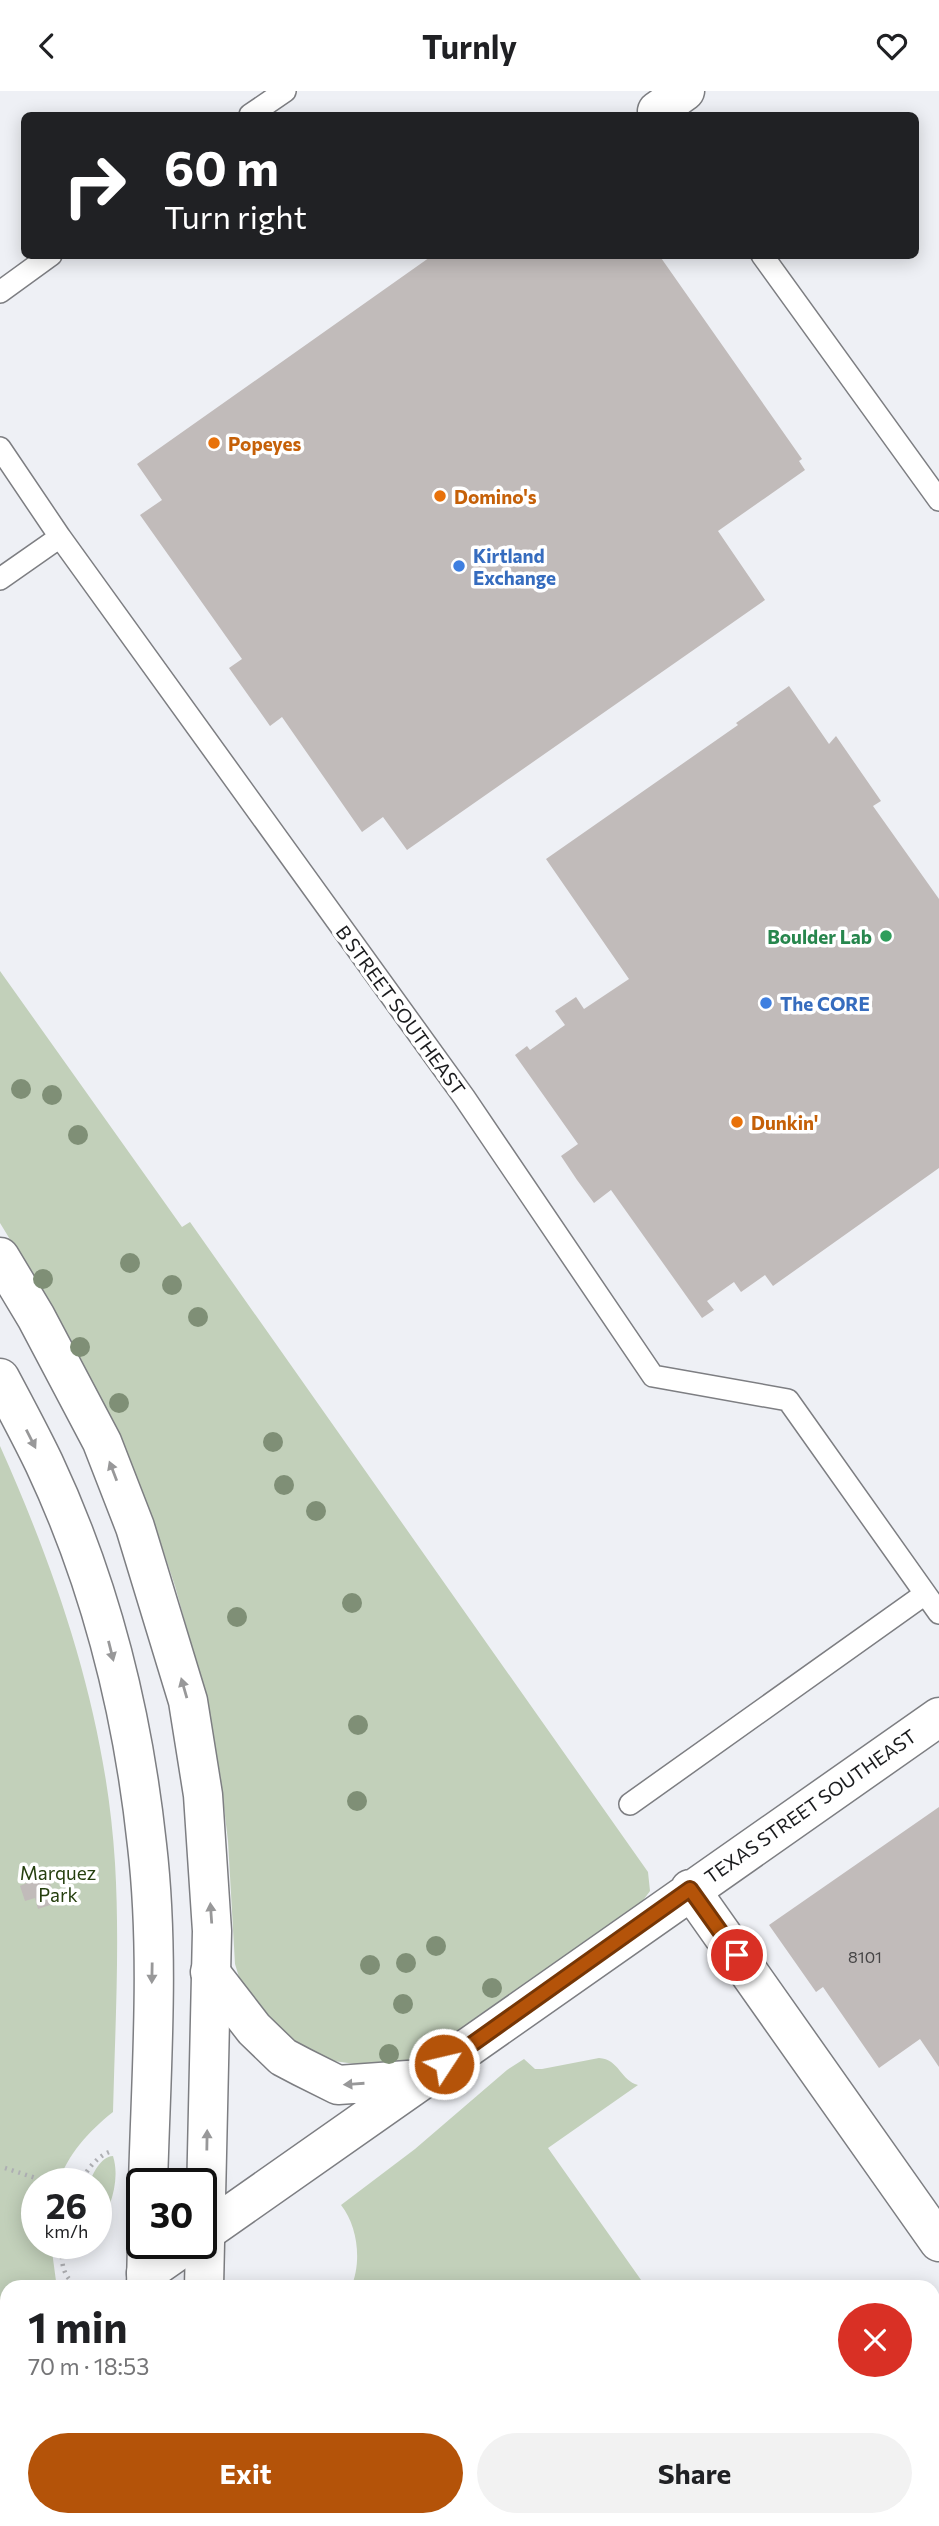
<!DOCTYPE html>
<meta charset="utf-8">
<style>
:root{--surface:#fff;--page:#f2f2f2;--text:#202124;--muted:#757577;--accent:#b45309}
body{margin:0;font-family:Commissioner,sans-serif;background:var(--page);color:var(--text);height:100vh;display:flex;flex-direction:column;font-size:26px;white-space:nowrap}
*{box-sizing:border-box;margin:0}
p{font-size:23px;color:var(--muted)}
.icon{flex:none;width:38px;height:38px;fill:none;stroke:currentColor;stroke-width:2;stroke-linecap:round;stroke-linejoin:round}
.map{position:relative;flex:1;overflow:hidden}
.details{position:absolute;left:0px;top:2189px;width:940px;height:247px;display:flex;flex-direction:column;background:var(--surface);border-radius:21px 21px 0 0;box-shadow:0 4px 18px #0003}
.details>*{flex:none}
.banner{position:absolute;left:21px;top:21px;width:898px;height:147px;border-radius:10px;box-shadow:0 4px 18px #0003;background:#202124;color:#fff;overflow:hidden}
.speed{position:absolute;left:21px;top:2077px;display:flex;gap:14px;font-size:35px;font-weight:700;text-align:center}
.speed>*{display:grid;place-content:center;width:91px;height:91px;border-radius:50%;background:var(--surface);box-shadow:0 4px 18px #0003;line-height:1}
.speed small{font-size:18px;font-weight:400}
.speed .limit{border:4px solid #111;border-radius:10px;background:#fff;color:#111}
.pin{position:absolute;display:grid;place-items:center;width:60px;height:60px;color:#fff;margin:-30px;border:4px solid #fff;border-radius:50%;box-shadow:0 2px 7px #0007}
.me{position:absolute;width:77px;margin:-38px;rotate:55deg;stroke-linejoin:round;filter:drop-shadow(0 0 5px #0008)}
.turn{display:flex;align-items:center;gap:24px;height:147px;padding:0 28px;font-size:32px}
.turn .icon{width:91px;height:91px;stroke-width:2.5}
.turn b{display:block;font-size:49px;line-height:60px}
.round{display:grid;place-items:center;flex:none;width:74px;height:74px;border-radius:37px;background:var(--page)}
.summary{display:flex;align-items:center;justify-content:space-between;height:119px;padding:0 28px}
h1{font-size:42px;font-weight:700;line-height:52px}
.button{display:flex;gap:14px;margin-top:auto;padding:14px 28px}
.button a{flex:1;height:80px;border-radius:42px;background:var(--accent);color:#fff;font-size:28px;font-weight:700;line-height:80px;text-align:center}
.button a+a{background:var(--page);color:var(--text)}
header{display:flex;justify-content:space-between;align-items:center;height:91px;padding:0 28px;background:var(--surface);font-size:32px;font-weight:700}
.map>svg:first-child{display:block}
.green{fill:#c2d0ba}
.building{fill:#c1bbba}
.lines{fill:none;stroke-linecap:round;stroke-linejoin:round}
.service-casing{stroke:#7d7e82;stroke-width:24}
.minor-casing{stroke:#7d7e82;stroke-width:41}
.tertiary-casing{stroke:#7d7e82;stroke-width:41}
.secondary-casing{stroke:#7d7e82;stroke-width:41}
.path{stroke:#aeafb3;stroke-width:4.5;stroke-dasharray:2 5;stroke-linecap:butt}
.service{stroke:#fff;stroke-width:21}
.minor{stroke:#fff;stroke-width:38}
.tertiary{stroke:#fff;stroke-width:38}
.secondary{stroke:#fff;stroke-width:38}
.tree{fill:#7f8f76}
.oneway{fill:#989899}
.route-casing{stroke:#753606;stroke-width:18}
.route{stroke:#b45309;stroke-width:12}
.food-dot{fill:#e8710a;stroke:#fff;stroke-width:2.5}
.shop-dot{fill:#3f7fe0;stroke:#fff;stroke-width:2.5}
.leisure-dot{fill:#2e9e5b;stroke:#fff;stroke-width:2.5}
.labels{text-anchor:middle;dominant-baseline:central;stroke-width:7;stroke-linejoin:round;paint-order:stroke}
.number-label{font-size:16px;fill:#444344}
.food-label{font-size:19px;font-weight:bold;fill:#c56008;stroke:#fff;text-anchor:start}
.shop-label{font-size:19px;font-weight:bold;fill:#366cbe;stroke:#fff;text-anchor:start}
.leisure-label{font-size:19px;font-weight:bold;fill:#27864d;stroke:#fff;text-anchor:end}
.street-label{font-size:19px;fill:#1a1b1d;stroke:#fff}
.park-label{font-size:19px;fill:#253f0e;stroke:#fff}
</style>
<header><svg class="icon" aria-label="back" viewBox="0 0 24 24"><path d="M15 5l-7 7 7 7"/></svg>Turnly<svg class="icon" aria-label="heart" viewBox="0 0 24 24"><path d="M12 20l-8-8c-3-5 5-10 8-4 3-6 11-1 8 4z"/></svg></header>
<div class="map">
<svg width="939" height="2435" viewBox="0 0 939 2435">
<rect width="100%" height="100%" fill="#eef0f5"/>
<path class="green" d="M0,880L182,1136L190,1131L648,1781L650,1800L641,1812L461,1940L413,1969L370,1975L319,1968L279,1945L242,1896L235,1873L228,1750L220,1683L198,1578L175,1495L151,1423L115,1337L66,1240L0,1132Z
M0,1355C59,1487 106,1626 115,1772C120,1855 115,1938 113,2021C89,2040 67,2064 58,2093H37V2152L51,2153L56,2190L47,2196H7V2224L0,2229Z
M599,1967C619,1968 621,1990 638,1994L548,2057L646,2196H351C362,2172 358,2135 341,2114L415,2058L507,1979L524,1968L535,1978H542Z
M113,2065C121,2091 109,2120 96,2142V2093H88C94,2082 100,2066 113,2065Z
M327,2429H810L815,2435H327Z"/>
<path class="building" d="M433,164H659L802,368L799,370L805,379L718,440L765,509L407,759L383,726L362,741L282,626L270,635L229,577L242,568L140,424L162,409L137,373Z
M789,595L829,653L836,645L881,710L873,715L939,808V1077L773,1195L765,1184L741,1201L734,1191L707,1210L714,1219L702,1227L611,1099L594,1112L577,1089L561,1065L578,1053L515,964L527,955L530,959L565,934L555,920L576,906L584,918L629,888L546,768L738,634L736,632Z
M939,1716V1976L920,1948L879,1977L823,1896L816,1901L769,1834Z
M45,1776L56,1812L38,1818L35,1807L25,1810L20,1795L29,1791L26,1782Z"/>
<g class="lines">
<g class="service-casing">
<path id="service" d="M250,24L285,0
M762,164L939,409
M0,201L51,164
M0,357L60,446L464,1006L653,1285L788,1309L939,1522
M0,488L60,446
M630,1713L925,1503"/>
</g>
<g class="minor-casing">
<path id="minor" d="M657,20L685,0
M690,1798L939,2151
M210,1881L254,1938L283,1966L302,1976L338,1994L422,1988
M201,2144L939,1626
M146,2182L189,2152"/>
</g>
<g class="tertiary-casing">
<path id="tertiary" d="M0,2287L7,2282"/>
</g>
<g class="secondary-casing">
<path id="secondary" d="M0,1166L36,1226L102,1351L135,1436L188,1610L203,1704L212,1840L204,2196
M0,1287C15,1315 30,1343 44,1372C100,1491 133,1623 147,1754C160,1865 151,1982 148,2093
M146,2196L147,2152
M31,2429L40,2435
M136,2435L137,2429
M200,2435V2429"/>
</g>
<path class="path" d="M5,2077L54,2093
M80,2093C86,2079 98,2064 112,2060
M63,2152C61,2166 61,2180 71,2190"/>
<use href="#service" class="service"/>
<use href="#minor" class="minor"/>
<use href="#tertiary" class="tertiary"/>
<use href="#secondary" class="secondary"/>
</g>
<g class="tree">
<circle cx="21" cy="998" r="10"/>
<circle cx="52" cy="1004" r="10"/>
<circle cx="78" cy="1044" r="10"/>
<circle cx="130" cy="1172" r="10"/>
<circle cx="43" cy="1188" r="10"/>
<circle cx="172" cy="1194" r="10"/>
<circle cx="198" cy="1226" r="10"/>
<circle cx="80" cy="1256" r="10"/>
<circle cx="119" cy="1312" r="10"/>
<circle cx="273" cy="1351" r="10"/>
<circle cx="284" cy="1394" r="10"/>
<circle cx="316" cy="1420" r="10"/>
<circle cx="352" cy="1512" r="10"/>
<circle cx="237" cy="1526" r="10"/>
<circle cx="358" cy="1634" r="10"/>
<circle cx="357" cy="1710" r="10"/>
<circle cx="436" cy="1855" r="10"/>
<circle cx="406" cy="1872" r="10"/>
<circle cx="370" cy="1874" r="10"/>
<circle cx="492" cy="1897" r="10"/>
<circle cx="403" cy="1913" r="10"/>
<circle cx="389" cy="1963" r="10"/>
</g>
<defs><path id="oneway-solid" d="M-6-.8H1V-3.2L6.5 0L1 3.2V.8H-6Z" transform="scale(1.75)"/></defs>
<g class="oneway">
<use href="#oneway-solid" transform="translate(31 1348) rotate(63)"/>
<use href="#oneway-solid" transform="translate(113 1380) rotate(-111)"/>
<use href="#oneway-solid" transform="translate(111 1560) rotate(76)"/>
<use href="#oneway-solid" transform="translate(184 1597) rotate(-106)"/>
<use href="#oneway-solid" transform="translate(211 1822) rotate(-94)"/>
<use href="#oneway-solid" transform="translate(152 1882) rotate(91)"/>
<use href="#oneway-solid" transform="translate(354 1993) rotate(176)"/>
<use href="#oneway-solid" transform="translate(207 2049) rotate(-89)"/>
</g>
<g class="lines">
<g class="route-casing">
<path id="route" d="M444,1973L690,1798L737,1864"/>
</g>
<use href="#route" class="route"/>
</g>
<g class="food-dot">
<circle cx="214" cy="352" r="7"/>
<circle cx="440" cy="405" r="7"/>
<circle cx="737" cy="1031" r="7"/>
</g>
<g class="shop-dot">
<circle cx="459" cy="475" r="7"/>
<circle cx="766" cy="912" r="7"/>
</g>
<circle class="leisure-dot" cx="886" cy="845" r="7"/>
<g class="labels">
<g class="number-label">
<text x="865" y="1865">8101</text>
</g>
<g class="food-label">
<text x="228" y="352">Popeyes</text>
<text x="454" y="405">Domino's</text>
<text x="751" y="1031">Dunkin'</text>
</g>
<g class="shop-label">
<text x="473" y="464">Kirtland<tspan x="473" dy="22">Exchange</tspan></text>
<text x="780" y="912">The CORE</text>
</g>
<g class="leisure-label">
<text x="872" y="845">Boulder Lab</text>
</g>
<g class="street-label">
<text transform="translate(401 919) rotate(54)">B STREET SOUTHEAST</text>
<text transform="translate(810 1715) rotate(-35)">TEXAS STREET SOUTHEAST</text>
</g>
<g class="park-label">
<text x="58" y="1781">Marquez<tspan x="58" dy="22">Park</tspan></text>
</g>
</g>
</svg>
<div class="speed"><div>26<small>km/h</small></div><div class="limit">30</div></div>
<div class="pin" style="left:737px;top:1864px;background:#d93025"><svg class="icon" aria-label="arrive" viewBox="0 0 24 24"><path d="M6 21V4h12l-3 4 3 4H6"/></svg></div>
<svg class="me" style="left:444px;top:1973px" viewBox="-20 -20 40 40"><circle r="17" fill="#b45309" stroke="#fff" stroke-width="3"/><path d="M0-11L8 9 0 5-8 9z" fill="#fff"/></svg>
<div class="banner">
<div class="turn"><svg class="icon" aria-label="right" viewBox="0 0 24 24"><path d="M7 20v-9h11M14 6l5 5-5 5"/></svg><div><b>60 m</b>Turn right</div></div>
</div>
<section class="details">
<div class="summary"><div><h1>1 min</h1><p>70 m · 18:53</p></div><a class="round" style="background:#d93025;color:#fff"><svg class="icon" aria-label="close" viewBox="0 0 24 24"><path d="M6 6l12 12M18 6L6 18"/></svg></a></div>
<div class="button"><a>Exit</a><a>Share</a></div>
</section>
</div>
